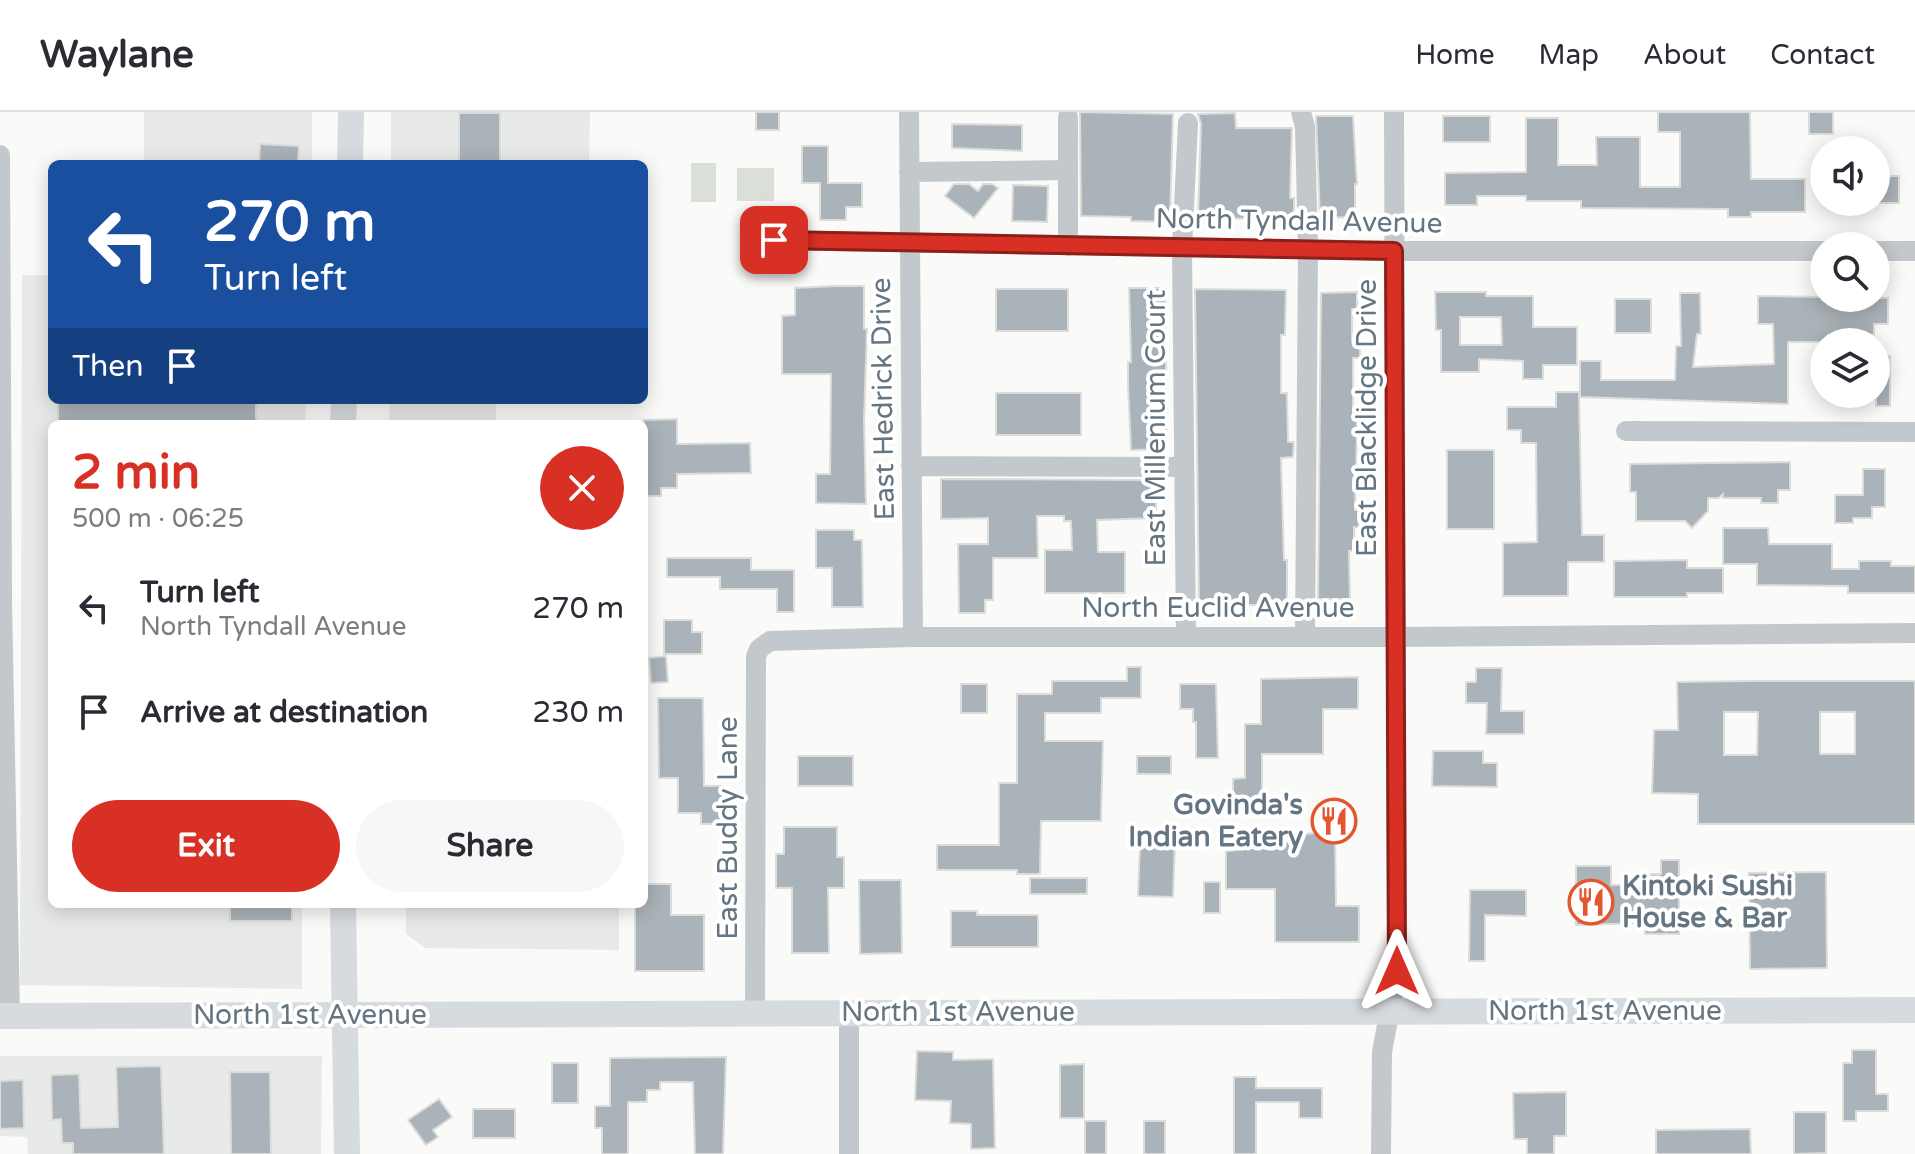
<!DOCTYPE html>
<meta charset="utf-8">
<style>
:root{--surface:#fff;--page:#f7f7f7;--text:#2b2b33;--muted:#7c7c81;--line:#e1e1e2;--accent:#d93025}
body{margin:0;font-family:"Varela Round",sans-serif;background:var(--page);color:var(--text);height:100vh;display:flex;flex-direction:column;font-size:30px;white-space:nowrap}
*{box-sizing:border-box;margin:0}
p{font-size:26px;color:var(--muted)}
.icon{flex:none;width:44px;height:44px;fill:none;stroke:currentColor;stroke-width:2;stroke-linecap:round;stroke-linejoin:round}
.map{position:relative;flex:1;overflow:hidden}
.drawer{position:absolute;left:48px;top:308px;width:600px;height:488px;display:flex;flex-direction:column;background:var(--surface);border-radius:12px;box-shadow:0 4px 20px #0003}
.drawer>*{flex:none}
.top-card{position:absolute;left:48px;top:48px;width:600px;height:244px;border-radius:12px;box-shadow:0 4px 20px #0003;background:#1a4fa0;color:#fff;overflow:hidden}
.fabs{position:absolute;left:1810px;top:24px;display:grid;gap:16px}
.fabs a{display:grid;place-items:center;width:80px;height:80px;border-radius:50%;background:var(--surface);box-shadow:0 4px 20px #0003;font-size:40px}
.pin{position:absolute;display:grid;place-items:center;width:68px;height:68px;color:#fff;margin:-34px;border-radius:16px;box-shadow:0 4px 12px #0006}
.me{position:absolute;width:88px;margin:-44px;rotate:0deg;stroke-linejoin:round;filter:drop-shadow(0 0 6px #0008)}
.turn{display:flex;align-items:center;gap:28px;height:168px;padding:0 24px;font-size:36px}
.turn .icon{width:104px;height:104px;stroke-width:2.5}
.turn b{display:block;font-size:56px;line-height:68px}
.then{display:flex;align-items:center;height:76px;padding:0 24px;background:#0003;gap:16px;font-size:30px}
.round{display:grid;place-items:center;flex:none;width:84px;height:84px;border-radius:42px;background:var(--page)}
.overview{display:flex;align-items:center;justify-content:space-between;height:136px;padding:0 24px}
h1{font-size:48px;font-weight:700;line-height:60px;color:var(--accent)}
.primary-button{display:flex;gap:16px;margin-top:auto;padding:16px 24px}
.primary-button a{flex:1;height:92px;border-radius:48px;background:var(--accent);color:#fff;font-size:32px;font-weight:700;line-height:92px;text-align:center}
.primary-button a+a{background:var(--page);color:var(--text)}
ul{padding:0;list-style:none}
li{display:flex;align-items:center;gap:24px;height:104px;padding:0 24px}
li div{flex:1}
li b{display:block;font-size:30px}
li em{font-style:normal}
header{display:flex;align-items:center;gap:48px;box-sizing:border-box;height:112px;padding:0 40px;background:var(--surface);border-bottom:2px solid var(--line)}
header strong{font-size:38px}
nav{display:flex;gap:44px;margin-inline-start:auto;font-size:28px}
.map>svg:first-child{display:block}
.built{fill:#e8e9e9}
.green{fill:#dadfd7}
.building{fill:#aab3b9;stroke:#dcdcda;stroke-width:2;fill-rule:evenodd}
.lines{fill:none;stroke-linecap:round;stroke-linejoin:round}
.minor{stroke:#c3c8cc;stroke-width:20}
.major{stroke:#d6dbdf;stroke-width:26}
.route-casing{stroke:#8d1f18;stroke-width:20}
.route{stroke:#d93025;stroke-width:14}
.labels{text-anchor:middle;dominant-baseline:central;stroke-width:8;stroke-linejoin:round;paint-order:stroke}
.street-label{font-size:28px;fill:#657683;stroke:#fff}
.poi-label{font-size:28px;font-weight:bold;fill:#657683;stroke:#fff;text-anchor:end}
</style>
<header>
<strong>Waylane</strong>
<nav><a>Home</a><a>Map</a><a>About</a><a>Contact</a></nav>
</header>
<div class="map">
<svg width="1915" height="1042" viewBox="0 0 1915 1042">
<rect width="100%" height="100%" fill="#fafaf8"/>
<path class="built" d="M144,0H312V52H144Z
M391,0H590L589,52H391Z
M22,163H52V288H306L305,312H52V792H302V877L20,873Z
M390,288H532L496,290V312H389Z
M406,792H619V838L425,836L406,822Z
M0,944H322L321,1042H28L27,1025L0,1024Z"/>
<path class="green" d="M691,51H716V90H691Z
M737,56H774V89H737Z"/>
<path class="building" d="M756,0H779V18H756Z
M1080,0L1173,2L1170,110L1131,109V105L1081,104Z
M1658,0H1750L1751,67H1805V100H1751V105H1728V97L1581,96V89H1526V84H1477V93H1445V61L1526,60V6H1558V53H1597L1596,25H1640V75H1680V20H1658Z
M1809,0H1833V22H1809Z
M459,1H500V52H459Z
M1235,1L1236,16H1292L1290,86H1294V106L1198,107L1201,12L1198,2Z
M1316,4H1353L1357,72H1355V105L1320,106Z
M1443,4H1490V30H1443Z
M952,12L1022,13V39L952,36Z
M260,32L299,34L298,52H259Z
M802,34H828V71H862V95H846V108H820V71H802Z
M1876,64H1899V91H1876Z
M954,72H969L978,79L983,72H992L998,76L974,106L945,84Z
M1013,73L1048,74L1047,110L1012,109Z
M835,174H864V217H867L864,309L866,392L816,391V362H830L831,262H782V204L795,203V176Z
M1129,176H1165L1167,337L1131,338L1128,272V250H1131Z
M996,177H1068V219H996Z
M1195,177L1286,178L1285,223H1281V281H1287L1288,330H1294L1293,345L1281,346L1284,448H1287V493H1199Z
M1357,180V197H1352V230L1360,229V246H1353V305H1357V322L1355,398H1358L1359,416L1354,415V439H1349L1350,487H1318L1321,181Z
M1435,180H1486V184H1533V215H1577V253H1543V267H1523V249L1479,247V260H1441V218H1436ZM1460,205H1501L1502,233H1460Z
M1680,181H1700L1701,222H1697L1693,255L1774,252L1773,212H1758V184L1888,186V212H1874V223H1828L1829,230H1788V292L1580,285V249H1601V268H1675L1676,234H1681Z
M1615,187H1651V221H1615Z
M1876,244H1890V294H1876Z
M1556,280H1579L1582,423H1604V450H1568V484H1503V431L1537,430L1536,331H1521V318H1507V295H1556Z
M996,281H1081V323H996Z
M58,288H256V312H58Z
M677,307V332L750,331L751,361L677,362V376H661V384H644V308Z
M1447,338H1494V417H1447Z
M1790,350V378H1778V391H1761V386H1723V382L1719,386H1708V399L1692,416L1685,409H1636V380H1630V352Z
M1863,357H1885V395H1872V406H1853V411H1835V383H1863Z
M941,367L1156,368V406L1097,408L1098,440H1125V481H1045V438H1072L1071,409H1064V404H1037L1038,446H993V488H985V501H959L958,432H988V406L941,407Z
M1723,416H1768L1769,432H1832V457H1859V449H1891V454H1915V481H1848V474L1757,473V452H1723Z
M816,418H854V428H862L863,495H832V456H816Z
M667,446H751V458H794V500H777V477H720V465H667Z
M1687,448V456H1723V481H1687V485H1614V449Z
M664,508H692V520H702V542H664Z
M666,544L668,570L651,571L649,546Z
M1127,555H1141V586H1101V601H1045V629H1103L1101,709H1041L1040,762H1017V758H937V733H999V671H1017V582H1052V569H1127Z
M1476,556H1502L1501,599H1524V622H1486L1487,591H1466V570H1476Z
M1358,565V597H1323V642H1262V690H1233V667L1245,666V612H1261V567Z
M1747,569H1915V712H1698V682L1652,681L1654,618H1678L1677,570ZM1724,600H1758L1757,643H1724ZM1820,600H1855V642H1820Z
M961,572H987V601H961Z
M1180,572H1216L1218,646H1196V610H1193V597H1180Z
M658,586H703L704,674H723V712H701V701H678V666H659Z
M1433,639H1483V651H1497V675L1432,674Z
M798,644H853V674H798Z
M1137,644H1171V662H1137Z
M784,715H837V745H844V776H828L829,841H792V776H776V742H784Z
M1335,721L1336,794H1359V830H1275V777H1226V739L1239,738V731L1288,730V722Z
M1140,731L1175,732L1173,785L1138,784Z
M1661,748H1679V822H1645V811L1576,813V754H1611V773H1644V762H1661Z
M1826,760L1827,856L1750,857L1749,761Z
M1030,766H1087V782H1030Z
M859,768H901L902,841L860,842Z
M1204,770H1220V801H1204Z
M644,772H671V803H704V859H635V792H644Z
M1470,778H1526V804L1485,803V849H1469Z
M230,792H292V809H230Z
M951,799H977V803H1038V835H951Z
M1852,938H1876V982H1888V999H1856V1009H1843V951H1852Z
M917,939L953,940V948L993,947L995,1036L971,1037V1012L950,1011L951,989L915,988Z
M726,945L723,1042H695L693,970H660V978H647V990H628V1042H602V1016H595V994H610V946Z
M552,951H578V991H552Z
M1084,952V1006H1060V953Z
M161,954L164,1042H73V1031H62L61,1007L52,1008L51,963L79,962L81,1016L118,1015L116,955Z
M230,960H270L271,1042H231Z
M1234,965H1256V976H1322V1006H1299V990H1256V1042H1234Z
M23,968L24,1016L0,1017V969Z
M1566,980V1024H1554V1042H1527V1027H1514L1513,981Z
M439,987L452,1005L433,1018L438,1025L426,1033L408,1008Z
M473,997H515V1026H473Z
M1794,1000H1826V1041L1794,1042Z
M1085,1009H1106V1042H1085Z
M1144,1009H1165V1042H1144Z
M1750,1017L1751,1042H1656V1018Z"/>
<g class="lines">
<path class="minor" d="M909,0L913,525
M1301,0L1305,15L1308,137L1305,525
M0,43L2,488L10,904
M909,60L1068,58
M774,128L1394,139H1824
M1068,134V5
M1876,139H1915
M1626,319L1915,320
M911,354L1183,355
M1186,524L1182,136L1188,11
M755,900L756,545L759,537L770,529L913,525H1396L1915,521
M849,1042V900
M1381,1042L1382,940L1397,859L1394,0"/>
<path class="major" d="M350,52L351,0
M343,312L344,288
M343,792L347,1042
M0,904L1915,898"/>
</g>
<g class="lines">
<g class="route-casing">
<path id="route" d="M774,128L1394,139L1397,859"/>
</g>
<use href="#route" class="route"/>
</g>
<defs>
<g id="restaurant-ring" transform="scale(2.3)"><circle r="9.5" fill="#fff" stroke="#e4572e" stroke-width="1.5"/><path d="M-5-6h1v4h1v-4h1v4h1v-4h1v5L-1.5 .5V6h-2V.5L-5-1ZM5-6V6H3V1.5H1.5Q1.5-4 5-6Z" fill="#e4572e"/></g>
</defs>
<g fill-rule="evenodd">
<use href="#restaurant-ring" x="1334" y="709"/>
<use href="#restaurant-ring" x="1591" y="790"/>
</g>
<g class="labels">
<g class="street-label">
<text transform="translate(1299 109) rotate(1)">North Tyndall Avenue</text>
<text transform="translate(883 287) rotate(-91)">East Hedrick Drive</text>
<text transform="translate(1367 306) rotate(-90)">East Blacklidge Drive</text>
<text transform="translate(1156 316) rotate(-90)">East Millenium Court</text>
<text x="1218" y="496">North Euclid Avenue</text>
<text transform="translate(728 716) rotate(-90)">East Buddy Lane</text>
<text x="1605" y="899">North 1st Avenue</text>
<text x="958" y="900">North 1st Avenue</text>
<text x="310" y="903">North 1st Avenue</text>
</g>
<g class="poi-label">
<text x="1303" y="693">Govinda's<tspan x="1303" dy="32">Indian Eatery</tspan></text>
<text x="1622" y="774" text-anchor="start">Kintoki Sushi<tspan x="1622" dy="32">House &amp; Bar</tspan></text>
</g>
</g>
</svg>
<div class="fabs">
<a><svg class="icon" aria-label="sound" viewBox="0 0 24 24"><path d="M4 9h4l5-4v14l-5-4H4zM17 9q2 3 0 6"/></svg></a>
<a><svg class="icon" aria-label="search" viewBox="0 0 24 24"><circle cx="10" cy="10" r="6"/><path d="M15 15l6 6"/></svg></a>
<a><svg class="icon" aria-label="layers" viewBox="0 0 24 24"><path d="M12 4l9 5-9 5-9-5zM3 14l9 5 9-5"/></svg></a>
</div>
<div class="pin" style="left:774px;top:128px;background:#d93025"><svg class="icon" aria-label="arrive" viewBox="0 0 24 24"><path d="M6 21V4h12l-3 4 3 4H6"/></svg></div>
<svg class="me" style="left:1397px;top:859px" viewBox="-20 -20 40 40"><path d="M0-17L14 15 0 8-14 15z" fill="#d93025" stroke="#fff" stroke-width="4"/></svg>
<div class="top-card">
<div class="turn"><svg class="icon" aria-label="left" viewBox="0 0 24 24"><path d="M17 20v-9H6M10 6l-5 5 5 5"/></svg><div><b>270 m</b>Turn left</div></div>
<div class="then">Then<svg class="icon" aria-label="arrive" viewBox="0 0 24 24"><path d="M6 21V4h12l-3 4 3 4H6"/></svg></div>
</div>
<section class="drawer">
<div class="overview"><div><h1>2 min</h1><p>500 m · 06:25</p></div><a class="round" style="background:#d93025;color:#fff"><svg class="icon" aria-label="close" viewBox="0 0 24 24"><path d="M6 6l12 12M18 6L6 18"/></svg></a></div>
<ul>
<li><svg class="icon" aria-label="left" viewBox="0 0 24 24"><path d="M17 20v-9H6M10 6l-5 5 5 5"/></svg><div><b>Turn left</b><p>North Tyndall Avenue</p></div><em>270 m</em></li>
<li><svg class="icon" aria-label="arrive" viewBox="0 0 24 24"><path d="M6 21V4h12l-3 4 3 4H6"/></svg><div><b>Arrive at destination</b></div><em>230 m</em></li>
</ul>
<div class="primary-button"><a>Exit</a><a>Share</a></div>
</section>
</div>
